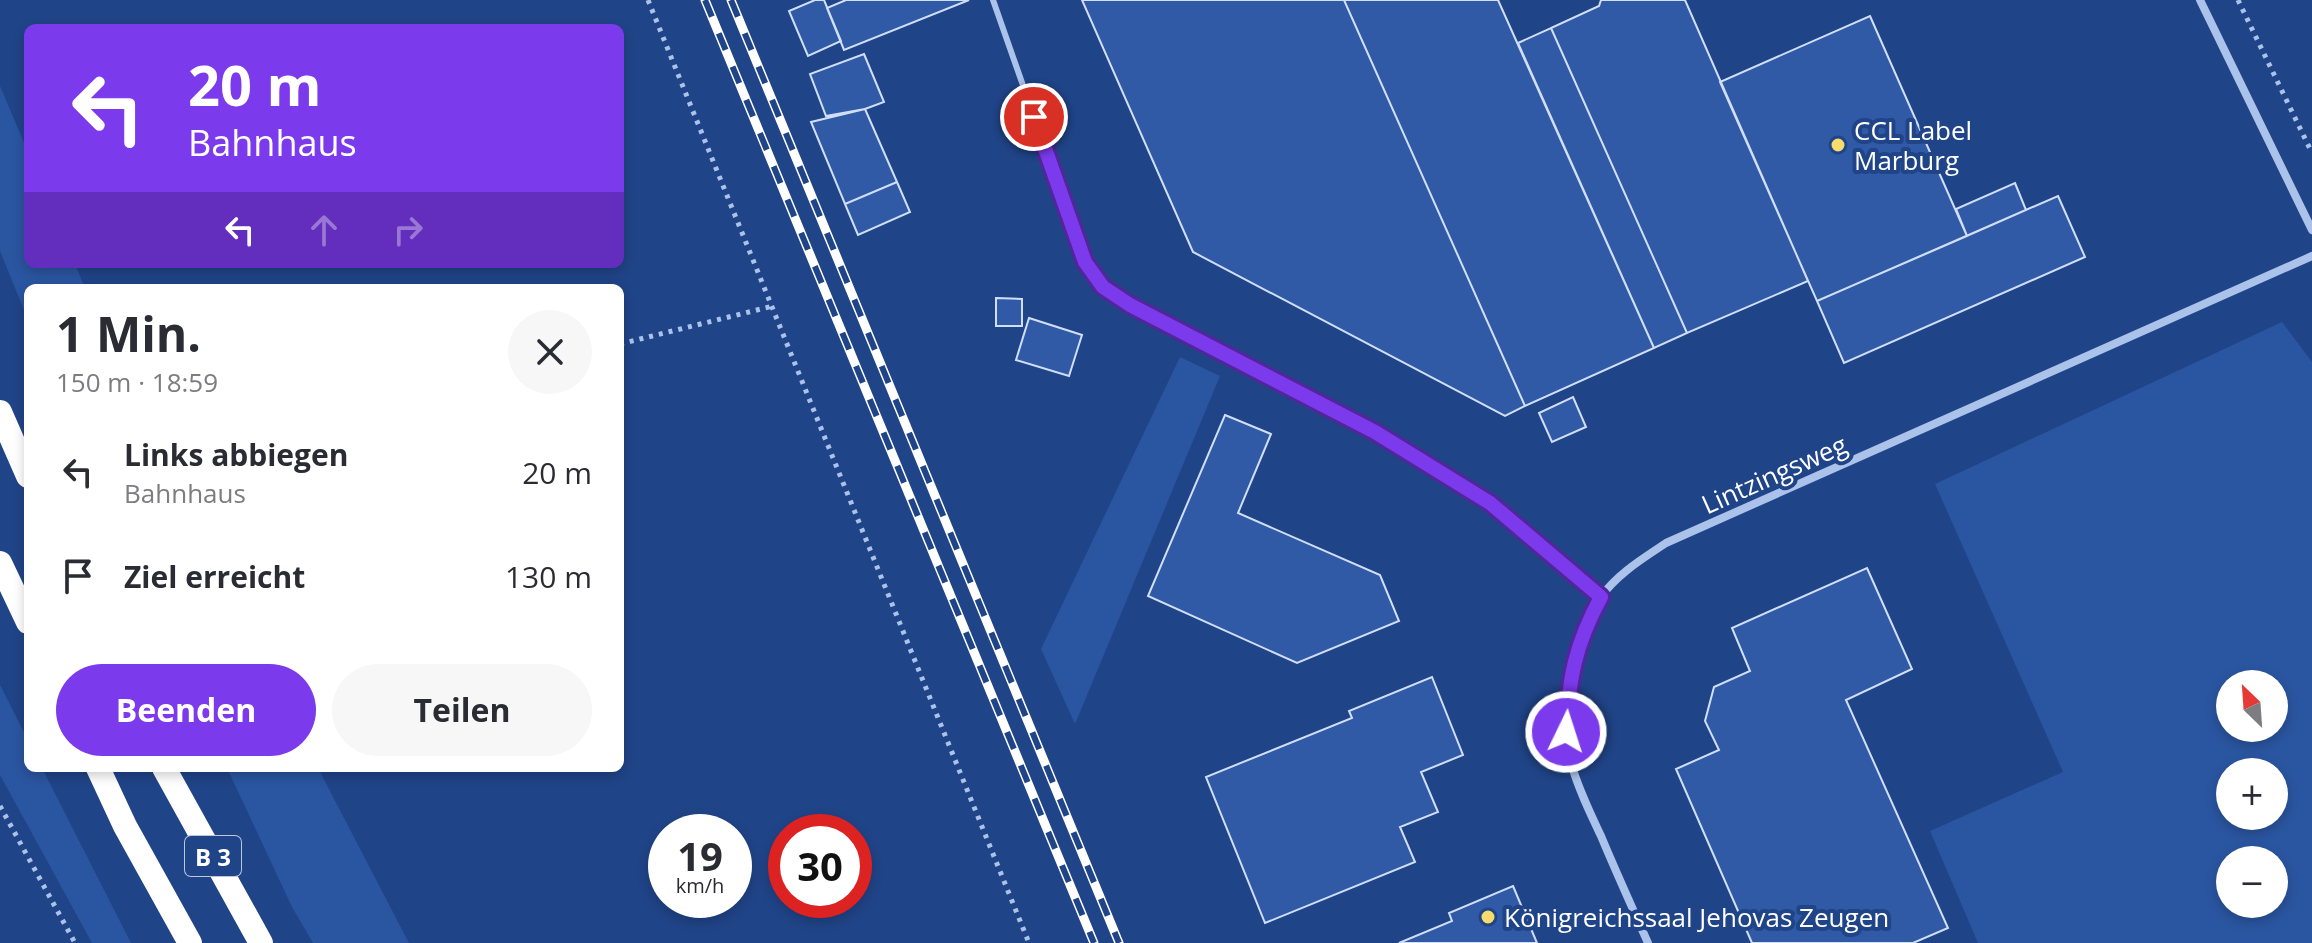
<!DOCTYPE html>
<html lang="de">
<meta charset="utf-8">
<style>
:root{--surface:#fff;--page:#f7f7f7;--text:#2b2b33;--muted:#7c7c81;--accent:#7c3aed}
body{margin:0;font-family:"Open Sans",sans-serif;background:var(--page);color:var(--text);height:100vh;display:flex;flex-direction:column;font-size:30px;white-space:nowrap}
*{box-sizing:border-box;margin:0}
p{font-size:26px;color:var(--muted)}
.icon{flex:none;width:44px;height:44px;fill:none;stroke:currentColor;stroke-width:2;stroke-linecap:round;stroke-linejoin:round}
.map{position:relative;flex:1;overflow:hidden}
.side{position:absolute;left:24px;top:284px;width:600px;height:488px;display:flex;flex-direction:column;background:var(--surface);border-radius:12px;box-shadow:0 4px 12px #0003}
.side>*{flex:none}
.hud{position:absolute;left:24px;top:24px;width:600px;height:244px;border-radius:12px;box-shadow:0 4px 12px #0003;background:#7c3aed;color:#fff;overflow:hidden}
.needle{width:52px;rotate:335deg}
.fabs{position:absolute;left:2216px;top:670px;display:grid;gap:16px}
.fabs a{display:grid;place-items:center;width:72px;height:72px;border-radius:50%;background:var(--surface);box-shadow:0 4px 12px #0003;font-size:40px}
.speed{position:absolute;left:648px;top:814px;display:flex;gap:16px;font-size:40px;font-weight:700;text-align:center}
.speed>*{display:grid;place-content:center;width:104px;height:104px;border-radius:50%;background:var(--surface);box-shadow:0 4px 12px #0003;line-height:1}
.speed small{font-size:20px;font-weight:400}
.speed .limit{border:12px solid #d22;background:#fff;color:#111}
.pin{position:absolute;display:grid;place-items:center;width:68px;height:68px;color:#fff;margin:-34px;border:4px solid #fff;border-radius:50%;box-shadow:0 2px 8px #0007}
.me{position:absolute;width:88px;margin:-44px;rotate:4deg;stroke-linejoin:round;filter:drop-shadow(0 0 6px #0008)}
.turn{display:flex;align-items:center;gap:28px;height:168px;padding:0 32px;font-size:36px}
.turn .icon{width:104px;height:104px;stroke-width:2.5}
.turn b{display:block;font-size:56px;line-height:68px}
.lanes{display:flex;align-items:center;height:76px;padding:0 32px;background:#0003;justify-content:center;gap:40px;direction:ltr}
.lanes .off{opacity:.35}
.round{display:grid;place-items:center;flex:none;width:84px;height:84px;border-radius:42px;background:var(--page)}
.overview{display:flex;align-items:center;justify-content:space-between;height:136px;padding:0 32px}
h1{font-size:48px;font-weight:700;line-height:60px}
.cta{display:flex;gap:16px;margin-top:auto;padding:16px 32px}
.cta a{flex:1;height:92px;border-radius:48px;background:var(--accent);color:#fff;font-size:32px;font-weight:700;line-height:92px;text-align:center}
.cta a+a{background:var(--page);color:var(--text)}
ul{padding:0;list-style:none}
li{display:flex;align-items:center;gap:24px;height:104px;padding:0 32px}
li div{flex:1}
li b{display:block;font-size:30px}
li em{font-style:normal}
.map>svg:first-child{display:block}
.green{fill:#2a55a0;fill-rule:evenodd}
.building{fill:#305aa5;stroke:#d0def8;stroke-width:2}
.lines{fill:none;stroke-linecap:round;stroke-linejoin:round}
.path{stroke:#abc2ea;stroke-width:5;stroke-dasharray:4 6;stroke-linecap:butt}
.lane{stroke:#abc2ea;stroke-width:6}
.street{stroke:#abc2ea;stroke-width:8}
.highway{stroke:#fff;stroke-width:24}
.rail-casing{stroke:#fff;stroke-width:9}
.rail{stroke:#204488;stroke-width:6;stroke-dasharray:18;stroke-linecap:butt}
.route-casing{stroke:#51269a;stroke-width:20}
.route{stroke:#7c3aed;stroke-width:14}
.poi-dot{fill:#f7db6c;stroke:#204488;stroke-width:3}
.labels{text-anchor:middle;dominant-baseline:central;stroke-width:8;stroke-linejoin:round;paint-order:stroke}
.shield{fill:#204488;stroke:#bcc7db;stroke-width:2}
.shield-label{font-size:24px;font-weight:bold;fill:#fff}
.poi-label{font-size:26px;fill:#fff;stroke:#204488;text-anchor:start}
.street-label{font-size:26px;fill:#fff;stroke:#204488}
</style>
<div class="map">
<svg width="2312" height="943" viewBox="0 0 2312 943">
<rect width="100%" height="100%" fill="#204488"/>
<path class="green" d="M0,86L28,152V264H75L85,288H28V320L0,251Z
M2282,322L2312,362V943H1978L1930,831L2063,772L1935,484ZM2230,684H2274V728H2230ZM2230,772H2274V816H2230ZM2230,860H2274V904H2230Z
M1180,357L1220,376L1075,724L1041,649Z
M0,685L28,740V768H42L131,943H92L0,775Z
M227,768H318L409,943H313L292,907Z"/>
<path class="building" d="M815,0H824L841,41L808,56L789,11Z
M846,0H969L844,50L827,8Z
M1082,0H1344L1525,406L1505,416L1193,252Z
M1344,0H1498L1654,348L1525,406Z
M1601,0H1685L1808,281L1687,333L1551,28L1599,6Z
M1870,16L1967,236L1817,301L1720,82Z
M1551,28L1687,333L1654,348L1518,43Z
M864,54L884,102L865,109L826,116L810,74Z
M865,109L897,182L845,204L811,122Z
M897,182L910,212L858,235L845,204Z
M2015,183L2026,210L1967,236L1956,209Z
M2058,196L2085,257L1844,363L1817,301Z
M996,298L1022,299V326H996Z
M1029,318L1082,335L1069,376L1016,360Z
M1573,397L1586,427L1552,442L1539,413Z
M1225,415L1271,434L1238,513L1380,575L1399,621L1297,663L1148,596Z
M1867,568L1912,669L1846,700L1948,928L1913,943H1752L1676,769L1719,750L1705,721L1714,687L1750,671L1732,628Z
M1432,677L1463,755L1421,772L1438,812L1400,827L1415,862L1265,923L1206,777L1352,718L1349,711Z
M1513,886L1537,943H1399L1452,921L1449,913Z"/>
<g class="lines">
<path class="path" d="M648,0L1029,943
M2238,0L2312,153
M620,344L773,306
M0,806L75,943"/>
<path class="lane" d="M993,0L1085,262L1103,287L1130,305L1375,432L1490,503L1601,597"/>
<path class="street" d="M2200,0L2312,230
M1648,943C1632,907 1616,872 1601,836C1590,813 1578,788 1571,763C1558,711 1570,642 1600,598C1617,574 1642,559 1666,543L2312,256"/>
<path class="highway" d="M0,412L28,476
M0,563L28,622
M98,768L125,826L190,943
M164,768L261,943"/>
<g class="rail-casing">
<path id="rail" d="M705,0L1094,943
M731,0L1119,943"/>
</g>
<use href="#rail" class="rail"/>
</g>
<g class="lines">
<g class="route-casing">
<path id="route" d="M1034,117L1085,262L1103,287L1130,305L1375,432L1490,503L1601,597C1575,645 1569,678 1566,732"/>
</g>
<use href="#route" class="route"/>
</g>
<g class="poi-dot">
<circle cx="1838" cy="145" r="8"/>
<circle cx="1488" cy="917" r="8"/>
</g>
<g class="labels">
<rect class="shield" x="185" y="836" width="56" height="40" rx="6"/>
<g class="shield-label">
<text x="213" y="856">B 3</text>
</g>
<g class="poi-label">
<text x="1854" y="130">CCL Label<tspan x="1854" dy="30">Marburg</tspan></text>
<text x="1504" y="917">Königreichssaal Jehovas Zeugen</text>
</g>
<g class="street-label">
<text transform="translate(1774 474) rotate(-24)">Lintzingsweg</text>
</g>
</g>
</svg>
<div class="fabs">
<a><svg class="needle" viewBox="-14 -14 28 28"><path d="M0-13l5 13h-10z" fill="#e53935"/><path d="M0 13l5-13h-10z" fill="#7c7c81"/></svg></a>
<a>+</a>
<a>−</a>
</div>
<div class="speed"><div>19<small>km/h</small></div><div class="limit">30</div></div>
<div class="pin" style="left:1034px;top:117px;background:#d93025"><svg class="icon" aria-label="arrive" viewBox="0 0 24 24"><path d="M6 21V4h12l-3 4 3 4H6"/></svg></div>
<svg class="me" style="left:1566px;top:732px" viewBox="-20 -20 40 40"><circle r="17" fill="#7c3aed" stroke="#fff" stroke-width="3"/><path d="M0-11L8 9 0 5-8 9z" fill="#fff"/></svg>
<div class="hud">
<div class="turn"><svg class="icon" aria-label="left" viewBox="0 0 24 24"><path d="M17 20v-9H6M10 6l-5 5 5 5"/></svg><div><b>20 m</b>Bahnhaus</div></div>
<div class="lanes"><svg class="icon" aria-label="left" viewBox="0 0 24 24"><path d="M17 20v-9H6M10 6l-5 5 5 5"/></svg><svg class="icon off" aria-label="ahead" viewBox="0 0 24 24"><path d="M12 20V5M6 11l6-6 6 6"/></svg><svg class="icon off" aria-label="right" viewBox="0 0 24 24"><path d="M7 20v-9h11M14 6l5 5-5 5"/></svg></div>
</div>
<section class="side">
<div class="overview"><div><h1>1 Min.</h1><p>150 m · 18:59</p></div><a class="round"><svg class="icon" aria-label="close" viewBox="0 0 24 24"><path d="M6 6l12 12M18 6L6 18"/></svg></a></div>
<ul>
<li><svg class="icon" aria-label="left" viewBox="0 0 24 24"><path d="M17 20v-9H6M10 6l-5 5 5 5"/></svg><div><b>Links abbiegen</b><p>Bahnhaus</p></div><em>20 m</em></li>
<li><svg class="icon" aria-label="arrive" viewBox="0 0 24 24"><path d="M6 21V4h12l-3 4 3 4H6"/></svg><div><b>Ziel erreicht</b></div><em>130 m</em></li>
</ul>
<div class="cta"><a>Beenden</a><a>Teilen</a></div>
</section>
</div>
